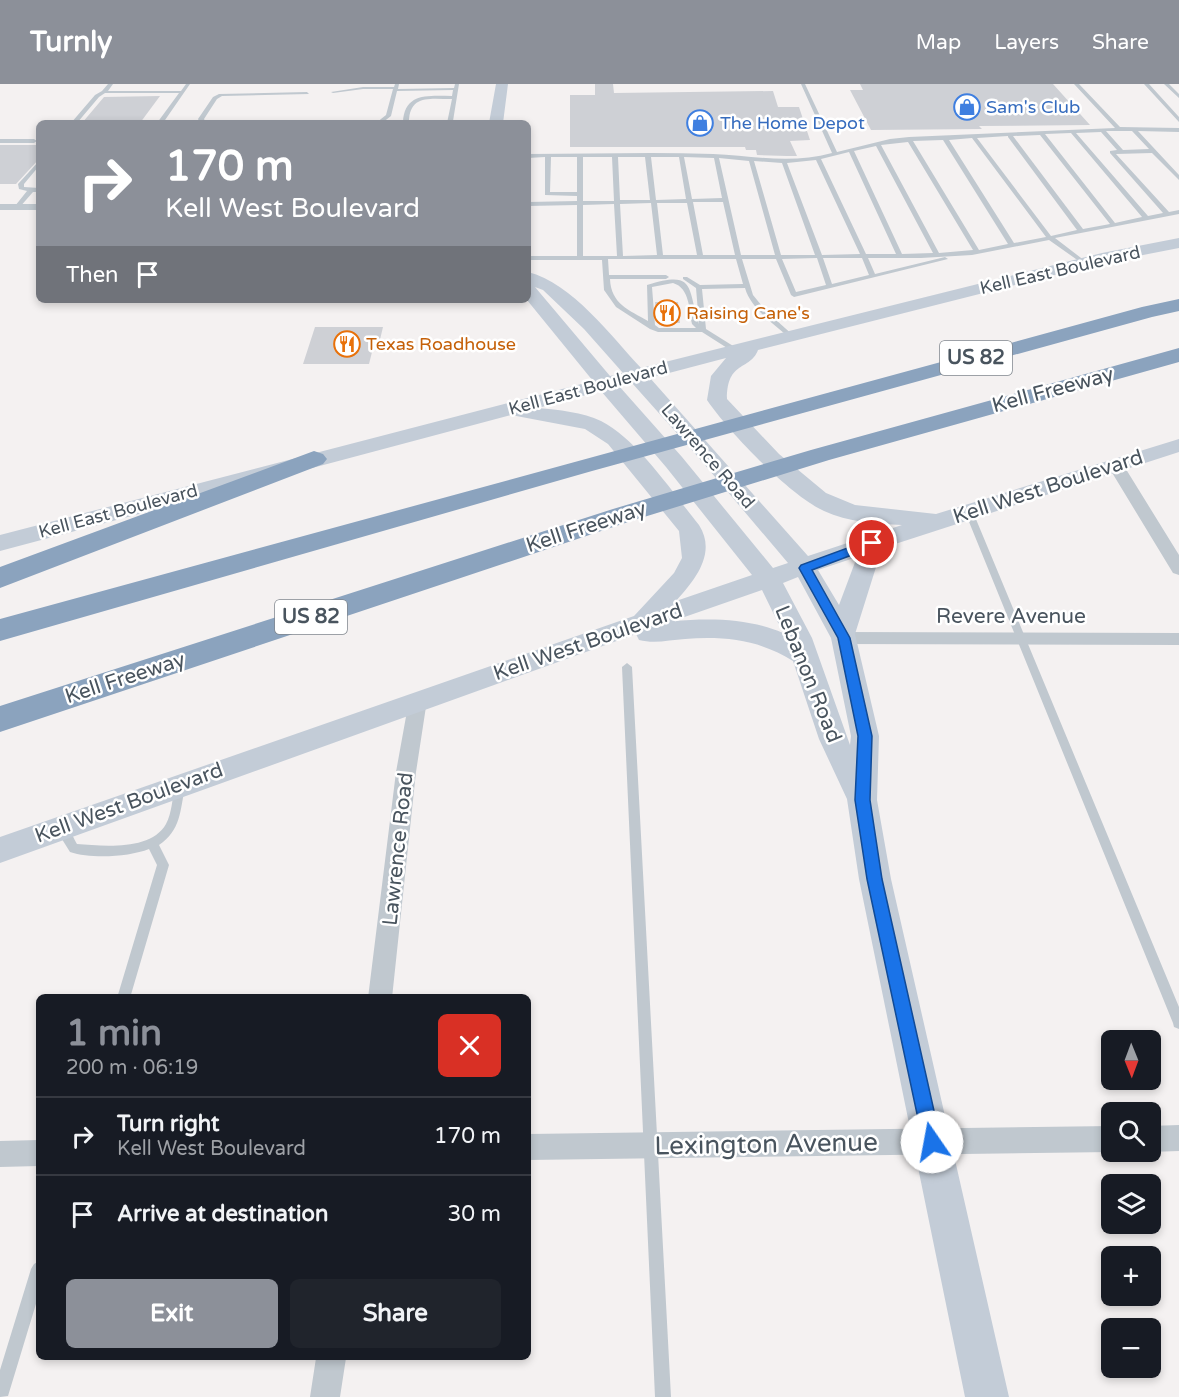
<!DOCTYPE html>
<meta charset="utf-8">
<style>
:root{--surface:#171b24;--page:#20242c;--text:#f1f3f6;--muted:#9ea1a6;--line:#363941;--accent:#8c9099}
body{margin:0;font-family:"Varela Round",sans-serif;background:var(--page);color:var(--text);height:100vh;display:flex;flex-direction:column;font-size:22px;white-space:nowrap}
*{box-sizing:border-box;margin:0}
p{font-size:20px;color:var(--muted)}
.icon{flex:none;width:33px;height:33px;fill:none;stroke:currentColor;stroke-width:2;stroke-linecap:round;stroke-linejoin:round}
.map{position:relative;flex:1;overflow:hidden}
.drawer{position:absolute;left:36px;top:910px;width:495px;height:366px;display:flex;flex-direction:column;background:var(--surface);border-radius:9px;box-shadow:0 3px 9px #0003}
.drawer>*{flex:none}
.banner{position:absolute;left:36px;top:36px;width:495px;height:183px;border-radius:9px;box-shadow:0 3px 9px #0003;background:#8c9099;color:#fff;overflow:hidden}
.needle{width:39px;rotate:179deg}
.controls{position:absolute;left:1101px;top:946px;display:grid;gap:12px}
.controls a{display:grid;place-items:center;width:60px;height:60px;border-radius:9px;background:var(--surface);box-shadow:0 3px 9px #0003;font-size:30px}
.pin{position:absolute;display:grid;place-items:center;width:51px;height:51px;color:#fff;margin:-26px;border:3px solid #fff;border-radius:50%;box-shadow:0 2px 6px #0007}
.me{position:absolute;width:66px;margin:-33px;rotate:348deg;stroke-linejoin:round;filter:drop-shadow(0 0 4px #0008)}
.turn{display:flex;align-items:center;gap:21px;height:126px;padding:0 30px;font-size:27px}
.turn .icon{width:78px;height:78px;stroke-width:2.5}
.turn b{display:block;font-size:42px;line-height:51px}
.then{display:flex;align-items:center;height:57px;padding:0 30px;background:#0003;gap:12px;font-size:22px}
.round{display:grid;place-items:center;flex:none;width:63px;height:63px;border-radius:9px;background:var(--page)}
.head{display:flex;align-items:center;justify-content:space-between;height:102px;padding:0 30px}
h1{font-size:36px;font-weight:700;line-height:45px;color:var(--accent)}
.button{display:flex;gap:12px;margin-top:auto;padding:12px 30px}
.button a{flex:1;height:69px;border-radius:9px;background:var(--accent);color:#fff;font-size:24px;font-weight:700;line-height:69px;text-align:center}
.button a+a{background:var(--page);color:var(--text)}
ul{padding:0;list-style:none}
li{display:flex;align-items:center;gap:18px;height:78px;padding:0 30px;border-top:2px solid var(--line)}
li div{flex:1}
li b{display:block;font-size:22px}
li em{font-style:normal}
header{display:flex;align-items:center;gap:36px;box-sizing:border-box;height:84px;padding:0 30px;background:var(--accent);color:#fff}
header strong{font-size:28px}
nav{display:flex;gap:33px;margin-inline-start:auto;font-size:21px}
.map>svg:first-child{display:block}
.building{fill:#ced0d5}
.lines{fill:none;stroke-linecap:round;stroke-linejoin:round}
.lane{fill:#c0c8cf;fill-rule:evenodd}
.street{fill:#c0c8cf;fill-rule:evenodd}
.secondary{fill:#c3ccd7;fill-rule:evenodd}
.highway{fill:#8ba3be;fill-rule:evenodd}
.route{fill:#1a73e8;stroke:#114b97;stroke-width:1.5}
.labels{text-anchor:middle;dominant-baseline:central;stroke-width:5;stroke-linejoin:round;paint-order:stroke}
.far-shop-label{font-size:18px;fill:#366cbe;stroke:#fff;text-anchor:start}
.far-street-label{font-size:18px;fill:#49545e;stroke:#fff}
.far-food-label{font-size:18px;fill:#c56008;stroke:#fff;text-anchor:start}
.shield{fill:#fff;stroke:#80878e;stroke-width:1.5}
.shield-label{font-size:20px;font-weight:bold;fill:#49545e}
.street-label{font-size:21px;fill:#49545e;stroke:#fff}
.near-street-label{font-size:26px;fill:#49545e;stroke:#fff}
</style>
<header>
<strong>Turnly</strong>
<nav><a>Map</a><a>Layers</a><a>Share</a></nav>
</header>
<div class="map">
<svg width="1179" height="1313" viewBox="0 0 1179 1313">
<rect width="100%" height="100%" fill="#f4f1f1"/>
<path class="building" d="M595,0H613L614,9L773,7L778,23H799L810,56L790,57L797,72H787L757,71L756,66H746L745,63H570V11H595Z
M860,0H1053L1090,41L979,42L982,45L871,46L850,6H863Z
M160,12L140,39H82L104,13Z
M0,61H39V75L16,100H0Z
M655,218H678L680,239H657Z
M315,243H383L378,264H373L369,280H303Z"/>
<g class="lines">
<path class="lane" d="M108,0H113L108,7H181L186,0H190L163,39H157L179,9H105L99,13L77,39H71L95,11L102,7Z
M395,0H399L398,5L454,4L455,0H459L453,37H497L500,39H447L452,15C430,15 409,10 409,39H403C404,8 429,12 452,12L453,6L397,7L391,32L382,39H376L386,31L393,5H363L333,9L331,8L363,3H394Z
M801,0H805L837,68L890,55L909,53L1115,44L1074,0H1079L1120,43L1179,44V48L1138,47L1179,91V96L1152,69L1116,70L1169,128L1179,126V130L1055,154L1085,177L1086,178L1083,180L1049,156L972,171L921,174H868L875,190L945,173L948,175L794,213L791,211L776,175H742L753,211L766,227L795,253L790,254C774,240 751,225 745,204L702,205L706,245L738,265L739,267L735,269L702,248H658L650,245L616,223L604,206L602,176H528V172H577V121L528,122V118L577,117V112L545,111V73L528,74V70C589,70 651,68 713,70C753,72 792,80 832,69ZM1106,47H1132L1149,65L1123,66ZM1101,48L1117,66L1110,67V69L1163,129L1148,132L1076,49ZM1071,49L1142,133L1115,139L1045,50ZM1040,51L1110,140L1083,145L1013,52ZM1008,52V53L1077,146L1051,152L977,54ZM972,54L1046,153L1014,159L949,56ZM943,56L1008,160L979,166L913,57ZM908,58L973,166L939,169L881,61ZM876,62L933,169L902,170L854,67ZM849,68L896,170H866L821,75ZM551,73H577V108H550ZM583,73H612L614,117H583ZM618,73H645L650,116H620ZM651,73H679L686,115L656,116ZM684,73L714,74L722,114L692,115ZM719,74L749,77L775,171H741ZM816,76L860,170L822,171L787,79ZM754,77L782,79L815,171H781ZM693,118H723L735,171H703ZM651,119L657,171L623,172L620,120ZM657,119H687L697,171H663ZM614,120L617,172H583V121ZM817,174L826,201L796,208L782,175ZM823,174H862L869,191L832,200ZM608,175H736L743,200L700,201L687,193H683V195L696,204L699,240C687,203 696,186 647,201L648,237C629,226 611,220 610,195H666L669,193L666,191H609ZM673,199C690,204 689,226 692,240L696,244H659L655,241L652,203Z
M1144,0H1149L1179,33V38Z
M1164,0H1169L1179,10V14Z
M307,8L309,10L222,12L217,15L204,35L206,39H200L198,35L213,13L219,10Z
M0,55H34L37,57L34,59H0Z
M39,77V82L24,100V103L39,104V108H33L19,124H15V122L27,107L19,105L18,100Z
M969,425L973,428L1179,923V945L1174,943L1173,939L965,428Z
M627,579L632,583L671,1313H655L622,583Z
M180,699L184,700L185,703C180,727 181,746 159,761L169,781L130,914H117L157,781L149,765C129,773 91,775 70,768L55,744L57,741C68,737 72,752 77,760C103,762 151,767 166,740C172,729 172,715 175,703L176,700Z
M39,1177V1210L8,1312L0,1313V1286L31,1185L34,1180Z"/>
<path class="street" d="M0,120H39V126H0Z
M1116,377L1124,382L1179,471V491L1173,489L1108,382Z
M844,548L1179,549V561L844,560L838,559L835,554L838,549Z
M418,609L425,611L427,616L416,688L392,914H368L396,688L409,616L411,611Z
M1179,1041V1067L1150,1068V1042Z
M1112,1042V1068L528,1076V1050Z
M39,1056V1082L0,1083V1057Z
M316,1274H346L340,1313H310Z"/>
<path class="secondary" d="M496,0H508L503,39H489Z
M1179,154V164L1102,179L758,266C750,287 727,276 727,315L779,370L826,409L855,421L936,430L1179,355V368L889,462L877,480L855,550L879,652L877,716L891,795L1009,1313H965L859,795L847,715L819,655L793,577C760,556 725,552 685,555C670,556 654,560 639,556L636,550L0,779V753L634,532L674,489L682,474L679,447L608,360L585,345L511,331L0,467V451L593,297L527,216L529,200L528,188C572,199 611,252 641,284L1102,169ZM535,203L543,206L584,245L623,289L610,292ZM726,274L711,292L707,316C728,347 790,412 824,427C848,438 876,440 902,441L808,472L650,294ZM632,299L699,374L788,479L773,484L682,373L619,302ZM601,307L666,383L752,491L676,517C695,496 717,469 699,441C673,409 637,355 601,337C583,328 558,326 538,324ZM857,473L839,521L818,486ZM798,493L831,554L851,652L850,661L812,554L783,499ZM762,506L783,549C748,534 711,534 673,537Z"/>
<path class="highway" d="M1179,215V227L1152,233L592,387L0,557V535L1142,223Z
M1179,264V278L829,376L631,437L0,648V622L613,425L811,366Z
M314,367L323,370L327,375L323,380L0,504V483Z"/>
</g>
<path class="route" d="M872,455L876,456V462L812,486L850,554L872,652L870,716L882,795L941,1058L938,1064L932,1067L925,1064L923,1058L867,795L855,716L858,652L838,554L799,484L801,481Z"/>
<defs>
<g id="shop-ring" transform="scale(1.35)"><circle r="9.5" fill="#fff" stroke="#3f7fe0" stroke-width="1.5"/><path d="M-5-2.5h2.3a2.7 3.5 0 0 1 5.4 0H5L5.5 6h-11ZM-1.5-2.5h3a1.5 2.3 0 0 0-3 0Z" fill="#3f7fe0"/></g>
<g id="restaurant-ring" transform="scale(1.35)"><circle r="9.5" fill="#fff" stroke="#e8710a" stroke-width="1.5"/><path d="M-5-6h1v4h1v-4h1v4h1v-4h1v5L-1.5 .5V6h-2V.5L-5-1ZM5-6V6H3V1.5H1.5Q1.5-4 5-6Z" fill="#e8710a"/></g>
</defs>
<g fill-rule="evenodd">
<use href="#shop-ring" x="967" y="23"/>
<use href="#shop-ring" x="700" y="39"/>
<use href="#restaurant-ring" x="667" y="229"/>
<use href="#restaurant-ring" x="347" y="260"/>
</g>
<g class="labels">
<g class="far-shop-label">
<text x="986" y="23">Sam's Club</text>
<text x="720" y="39">The Home Depot</text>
</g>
<g class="far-street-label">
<text transform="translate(1060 186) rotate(-13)">Kell East Boulevard</text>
<text transform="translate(588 304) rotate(-15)">Kell East Boulevard</text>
<text transform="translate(708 372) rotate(49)">Lawrence Road</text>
<text transform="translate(118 427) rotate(-15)">Kell East Boulevard</text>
</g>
<g class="far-food-label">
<text x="686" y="229">Raising Cane's</text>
<text x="366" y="260">Texas Roadhouse</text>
</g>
<g class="shield">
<rect x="940" y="257" width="72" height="34" rx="4.5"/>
<rect x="275" y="516" width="72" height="34" rx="4.5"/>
</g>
<g class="shield-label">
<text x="976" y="274">US 82</text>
<text x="311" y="533">US 82</text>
</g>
<g class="street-label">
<text transform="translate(1053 306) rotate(-15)">Kell Freeway</text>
<text transform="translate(1048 403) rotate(-18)">Kell West Boulevard</text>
<text transform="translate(586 443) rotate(-18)">Kell Freeway</text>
<text x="1011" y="532">Revere Avenue</text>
<text transform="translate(588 558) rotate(-19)">Kell West Boulevard</text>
<text transform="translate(808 590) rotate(68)">Lebanon Road</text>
<text transform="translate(125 594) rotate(-18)">Kell Freeway</text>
<text transform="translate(129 719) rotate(-20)">Kell West Boulevard</text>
<text transform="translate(398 765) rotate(-84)">Lawrence Road</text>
</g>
<g class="near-street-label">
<text transform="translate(766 1060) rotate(-1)">Lexington Avenue</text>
</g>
</g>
</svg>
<div class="controls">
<a><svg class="needle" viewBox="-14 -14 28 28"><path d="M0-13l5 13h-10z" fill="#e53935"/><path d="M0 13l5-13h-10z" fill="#9ea1a6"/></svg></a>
<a><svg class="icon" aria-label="search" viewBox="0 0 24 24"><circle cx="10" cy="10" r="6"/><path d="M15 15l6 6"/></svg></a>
<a><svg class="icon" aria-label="layers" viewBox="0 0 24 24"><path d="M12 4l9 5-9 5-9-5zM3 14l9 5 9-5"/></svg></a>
<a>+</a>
<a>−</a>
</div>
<div class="pin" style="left:872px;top:459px;background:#d93025"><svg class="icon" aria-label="arrive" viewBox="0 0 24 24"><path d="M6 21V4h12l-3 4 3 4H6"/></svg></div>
<svg class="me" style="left:932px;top:1058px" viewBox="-20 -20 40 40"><circle r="19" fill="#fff"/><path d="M0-13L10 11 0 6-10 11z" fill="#1a73e8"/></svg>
<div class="banner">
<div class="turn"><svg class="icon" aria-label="right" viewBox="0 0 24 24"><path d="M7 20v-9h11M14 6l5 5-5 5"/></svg><div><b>170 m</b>Kell West Boulevard</div></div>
<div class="then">Then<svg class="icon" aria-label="arrive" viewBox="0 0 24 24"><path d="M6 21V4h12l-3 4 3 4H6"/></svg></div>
</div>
<section class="drawer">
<div class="head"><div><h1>1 min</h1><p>200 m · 06:19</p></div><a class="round" style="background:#d93025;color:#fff"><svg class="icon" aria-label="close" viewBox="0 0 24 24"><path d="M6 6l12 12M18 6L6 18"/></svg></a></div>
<ul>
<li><svg class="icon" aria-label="right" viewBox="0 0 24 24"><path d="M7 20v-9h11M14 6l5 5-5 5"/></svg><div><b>Turn right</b><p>Kell West Boulevard</p></div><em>170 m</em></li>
<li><svg class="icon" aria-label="arrive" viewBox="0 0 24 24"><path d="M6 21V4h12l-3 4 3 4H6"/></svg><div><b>Arrive at destination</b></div><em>30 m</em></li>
</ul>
<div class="button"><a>Exit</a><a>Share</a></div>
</section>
</div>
